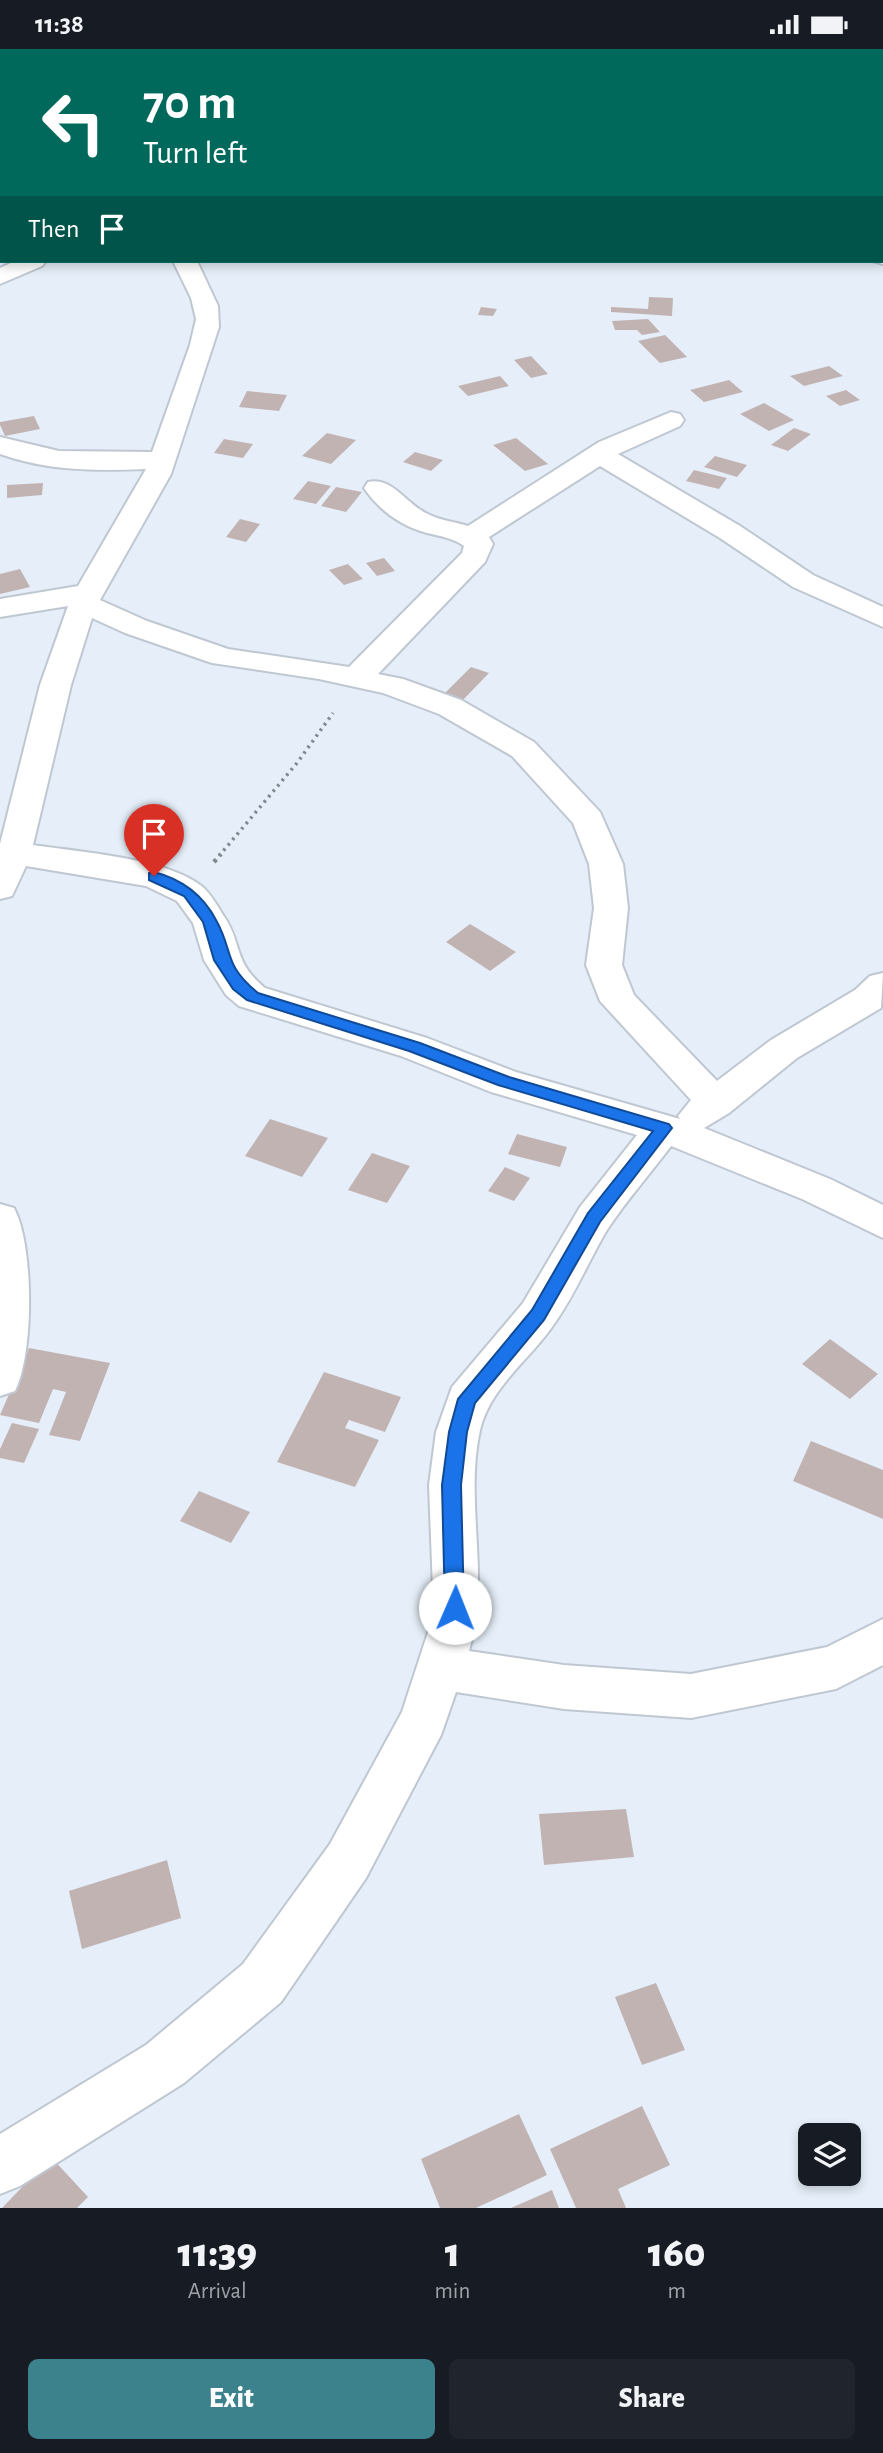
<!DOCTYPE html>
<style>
:root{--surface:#171b24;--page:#20242c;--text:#f1f3f6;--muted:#9ea1a6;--accent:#3c828d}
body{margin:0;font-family:"Alegreya Sans",sans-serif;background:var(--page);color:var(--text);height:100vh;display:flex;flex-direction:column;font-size:26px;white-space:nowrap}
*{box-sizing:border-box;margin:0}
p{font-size:23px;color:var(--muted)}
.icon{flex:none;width:38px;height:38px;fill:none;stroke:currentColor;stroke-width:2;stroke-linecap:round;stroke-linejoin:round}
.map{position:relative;height:2159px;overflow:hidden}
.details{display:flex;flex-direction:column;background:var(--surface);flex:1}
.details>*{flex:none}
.banner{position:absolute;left:0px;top:0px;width:884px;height:214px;box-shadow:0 4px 10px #0003;background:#00695c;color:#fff;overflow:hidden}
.fabs{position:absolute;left:798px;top:2074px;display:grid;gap:14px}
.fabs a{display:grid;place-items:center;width:63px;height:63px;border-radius:10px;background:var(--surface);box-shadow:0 4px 10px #0003;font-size:35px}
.pin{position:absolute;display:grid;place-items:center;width:60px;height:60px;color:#fff;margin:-72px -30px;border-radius:50% 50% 50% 0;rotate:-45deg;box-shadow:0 0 7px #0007}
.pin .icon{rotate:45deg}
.me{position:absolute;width:77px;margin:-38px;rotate:1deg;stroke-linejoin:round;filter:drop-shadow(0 0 5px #0008)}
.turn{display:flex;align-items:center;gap:24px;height:147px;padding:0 28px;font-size:32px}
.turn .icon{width:91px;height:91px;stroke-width:2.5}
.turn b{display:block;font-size:49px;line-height:60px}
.then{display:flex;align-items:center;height:66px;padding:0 28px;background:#0003;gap:14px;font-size:26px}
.eta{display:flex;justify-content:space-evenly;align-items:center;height:119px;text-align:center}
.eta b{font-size:42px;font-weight:800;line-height:49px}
.cta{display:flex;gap:14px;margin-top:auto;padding:14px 28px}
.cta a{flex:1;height:80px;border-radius:10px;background:var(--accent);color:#fff;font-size:28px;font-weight:800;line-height:80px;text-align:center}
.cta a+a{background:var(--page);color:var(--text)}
.status{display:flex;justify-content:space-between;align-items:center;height:49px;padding:0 35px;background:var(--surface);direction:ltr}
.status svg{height:19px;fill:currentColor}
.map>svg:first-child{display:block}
.building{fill:#c2b3b3}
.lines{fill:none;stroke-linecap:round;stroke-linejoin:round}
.minor-casing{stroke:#bfc7d1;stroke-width:4}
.path-far1{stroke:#83888f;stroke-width:3.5;stroke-dasharray:2.5 4.5;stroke-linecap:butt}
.path{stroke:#83888f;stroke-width:4.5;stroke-dasharray:3.5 5;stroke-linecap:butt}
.minor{fill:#fff;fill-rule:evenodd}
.route{fill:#1a73e8;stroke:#114b97;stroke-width:2}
</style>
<div class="status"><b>11:38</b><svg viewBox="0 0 49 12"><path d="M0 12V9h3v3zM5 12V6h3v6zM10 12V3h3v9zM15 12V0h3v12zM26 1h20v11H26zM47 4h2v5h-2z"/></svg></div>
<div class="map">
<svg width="883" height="2159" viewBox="0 0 883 2159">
<rect width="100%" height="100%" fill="#e6eff9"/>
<path class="building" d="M649,248L673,249L672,267L611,263V258L648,260Z
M481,258L497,260L493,267L478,266Z
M648,270L660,283L642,286L637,281H615L612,272Z
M665,286L687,308L660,314L638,292Z
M531,307L548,325L531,329L514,311Z
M829,317L843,327L804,337L790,327Z
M500,327L509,337L468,347L458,337Z
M729,331L743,343L704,353L690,341Z
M846,341L860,351L840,357L826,347Z
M247,342L287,346L279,362L239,358Z
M764,354L794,371L769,382L740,365Z
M34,367L40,380L5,387L0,376V373Z
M794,379L811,385L788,402L771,396Z
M327,384L356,391L331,415L302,407Z
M516,389L548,415L525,422L493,396Z
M224,390L253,395L243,409L214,404Z
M415,403L443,411L431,422L403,413Z
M715,407L747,416L737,428L704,418Z
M694,421L727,429L719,440L686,432Z
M308,432L331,437L316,455L293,450Z
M43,434L42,446L7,449V436Z
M336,438L362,443L346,463L321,457Z
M240,470L260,475L246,493L226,488Z
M384,509L395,522L377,527L366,514Z
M348,515L363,530L344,536L329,521Z
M20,520L30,538L0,545V525Z
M471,618L489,624L463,651L445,644Z
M470,875L516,903L490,922L446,893Z
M270,1070L328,1089L302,1128L245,1107Z
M517,1085L567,1098L560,1118L508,1105Z
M372,1104L410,1117L387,1154L348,1141Z
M505,1118L530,1129L514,1152L488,1142Z
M830,1290L878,1325L850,1350L802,1315Z
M29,1299L110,1314L80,1392L49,1386L66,1343L53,1340L39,1374L0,1366Z
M324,1323L401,1348L385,1383L349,1371L345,1379L379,1391L355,1438L277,1413Z
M12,1374L39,1380L24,1414L0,1409V1400Z
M811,1392L883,1421V1470L793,1432Z
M199,1442L250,1463L231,1494L180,1472Z
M626,1760L634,1808L544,1816L539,1765Z
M167,1811L181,1869L82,1900L69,1842Z
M656,1934L685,2001L642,2016L615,1948Z
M642,2057L670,2116L618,2140L626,2159H576L550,2100Z
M519,2065L547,2126L476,2159H440L421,2110Z
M51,2108L88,2148L77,2159H2Z
M552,2141L559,2159H511Z"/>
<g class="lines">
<g class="minor-casing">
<path id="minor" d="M286,0H306V2H286Z
M819,0H844L818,2Z
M882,200H883V215L873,212H882Z
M15,212H46L42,217L0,235V219Z
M173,212H197L218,257L219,278L171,425L100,551L147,572L228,600L349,618L462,504L464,497C453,489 440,487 427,484C401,477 379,461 364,439L368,433C393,427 407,457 430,466C442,472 456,473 468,477L599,393L671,363L680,365L684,371L680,377L618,405L740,477L813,526L883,558V578L793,538L720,489L600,417L489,488L493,495L485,513L378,625L403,630L461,651L534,693L600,763L623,815L628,859L622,916L634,946L717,1032L771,991L855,941L870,927L883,924L881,959L797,1009L729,1064L704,1079L830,1130L883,1156V1189L802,1150L671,1097C650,1125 626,1152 607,1181C588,1213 574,1248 552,1278C528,1312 490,1339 480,1381C464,1454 491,1530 469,1602L564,1616L691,1625L827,1598L883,1570V1616L836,1640L691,1669L564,1660L456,1643L441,1686L366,1829L281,1953L184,2034L20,2137L0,2145V2085L146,1996L243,1915L330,1795L402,1663L430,1577L433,1541L429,1436L436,1383L452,1338L523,1254L580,1158L637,1086L491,1043L401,1007L239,957L226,946L204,911L193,874L177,852L146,837L26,817L12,847L0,850V795L40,636L68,557L0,568V550L78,537L146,420C96,422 47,422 0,405V388L59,402L152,403L190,296L196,270L191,249ZM92,569L125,584L212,614L319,630L383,644L439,665L512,707L573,774L589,815L594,859L586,916L600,952L691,1051L678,1067L680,1070L516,1023L427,989L265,939C232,912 243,894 223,866C217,856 209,842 200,836C165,809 79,803 33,796L71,636Z
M0,1155L14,1159C34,1196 34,1305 15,1342L0,1347Z"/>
</g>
<path class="path-far1" d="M219,807L297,714L333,664"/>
<path class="path" d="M214,813L221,805"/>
<use href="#minor" class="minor"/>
</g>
<path class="route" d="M154,823C181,830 203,846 216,871C234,903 223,916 258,944L420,994L509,1028L669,1075L672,1079L600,1173L544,1271L475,1354L467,1383L461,1436L464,1559L461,1565L455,1568L448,1565L445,1559L442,1436L449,1383L458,1350L532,1261L588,1164L653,1082L498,1036L409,1002L247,951L233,940L214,911L203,873L184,847L149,831V824Z"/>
</svg>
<div class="fabs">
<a><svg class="icon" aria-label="layers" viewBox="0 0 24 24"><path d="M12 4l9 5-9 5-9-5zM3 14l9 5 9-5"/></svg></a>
</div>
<div class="pin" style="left:154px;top:827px;background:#d93025"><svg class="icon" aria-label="arrive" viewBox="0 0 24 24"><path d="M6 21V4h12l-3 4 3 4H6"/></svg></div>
<svg class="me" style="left:455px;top:1559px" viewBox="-20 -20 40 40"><circle r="19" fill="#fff"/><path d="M0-13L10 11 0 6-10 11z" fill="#1a73e8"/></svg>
<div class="banner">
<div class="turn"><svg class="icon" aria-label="left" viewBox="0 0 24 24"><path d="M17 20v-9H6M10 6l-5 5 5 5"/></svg><div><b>70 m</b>Turn left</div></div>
<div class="then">Then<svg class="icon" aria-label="arrive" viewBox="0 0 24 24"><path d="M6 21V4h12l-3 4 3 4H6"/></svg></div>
</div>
</div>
<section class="details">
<div class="eta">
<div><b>11:39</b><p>Arrival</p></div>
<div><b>1</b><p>min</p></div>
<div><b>160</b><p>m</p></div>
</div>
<div class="cta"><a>Exit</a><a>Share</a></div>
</section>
